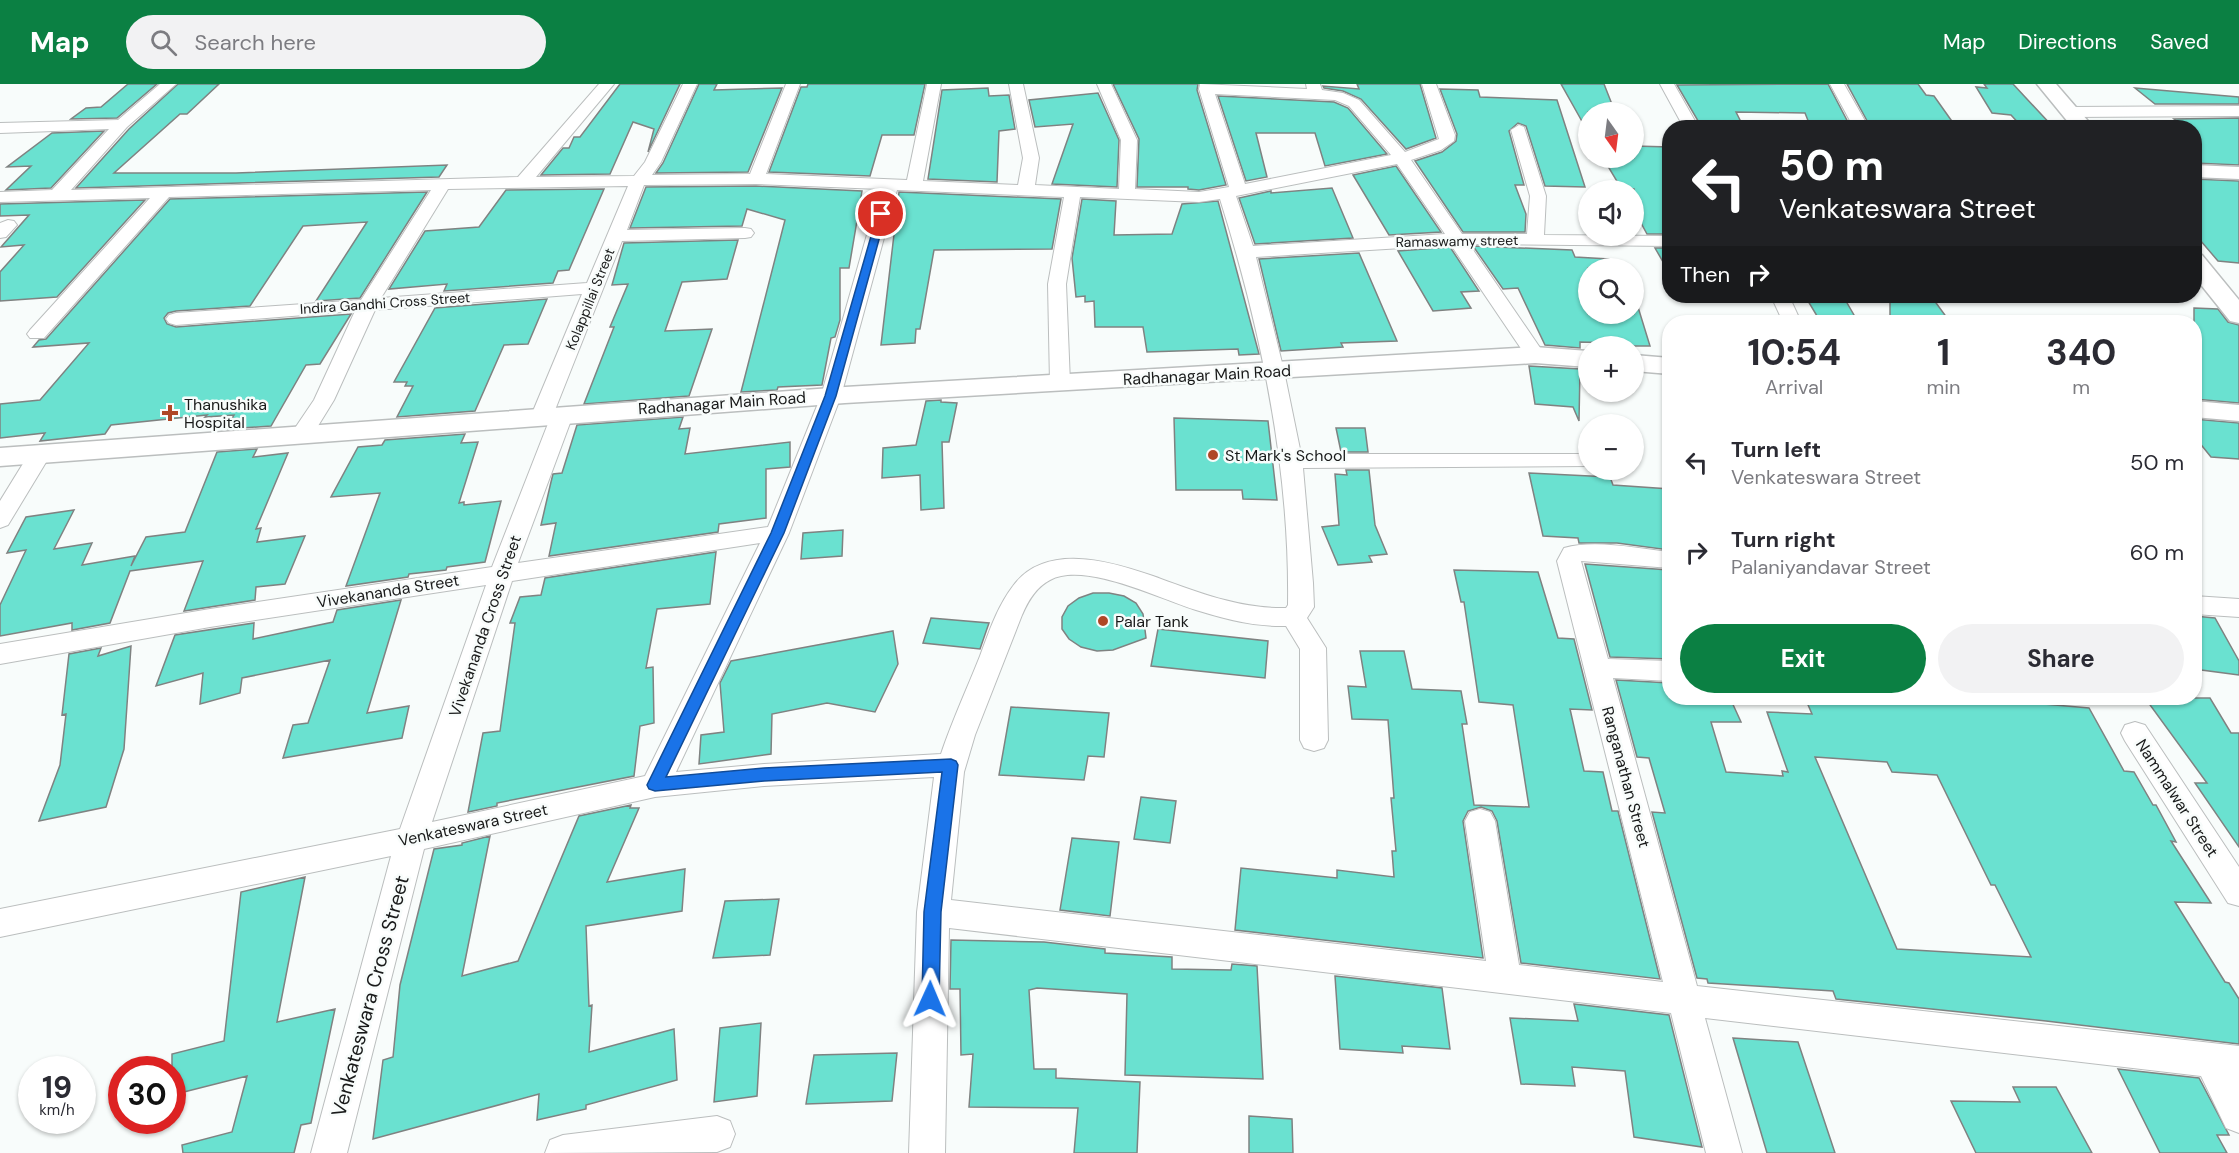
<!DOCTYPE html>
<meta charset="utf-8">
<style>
:root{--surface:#fff;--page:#f2f2f3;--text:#2b2b33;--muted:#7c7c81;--accent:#0b8043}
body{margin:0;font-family:"DM Sans",sans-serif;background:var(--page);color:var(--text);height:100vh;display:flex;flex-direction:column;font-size:22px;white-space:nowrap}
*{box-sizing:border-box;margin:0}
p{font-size:20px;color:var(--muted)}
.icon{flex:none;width:33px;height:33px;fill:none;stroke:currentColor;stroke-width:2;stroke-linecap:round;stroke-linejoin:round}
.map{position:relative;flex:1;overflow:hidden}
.panel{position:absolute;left:1662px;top:231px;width:540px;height:390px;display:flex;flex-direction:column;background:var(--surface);border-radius:24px;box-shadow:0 2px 4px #0004}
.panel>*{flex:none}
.guide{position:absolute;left:1662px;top:36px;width:540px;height:183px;border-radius:24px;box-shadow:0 2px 4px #0004;background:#202124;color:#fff;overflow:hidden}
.needle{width:39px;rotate:166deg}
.controls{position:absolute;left:1578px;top:18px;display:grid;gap:12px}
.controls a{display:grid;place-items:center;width:66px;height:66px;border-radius:50%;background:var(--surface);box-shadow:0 2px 4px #0004;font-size:30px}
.speed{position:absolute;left:18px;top:972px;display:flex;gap:12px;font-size:30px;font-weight:700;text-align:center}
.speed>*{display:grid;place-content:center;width:78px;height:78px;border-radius:50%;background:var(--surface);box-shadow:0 2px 4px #0004;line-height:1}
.speed small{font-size:15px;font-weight:400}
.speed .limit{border:9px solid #d22;background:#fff;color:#111}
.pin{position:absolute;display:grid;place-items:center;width:51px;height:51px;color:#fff;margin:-26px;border:3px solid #fff;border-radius:50%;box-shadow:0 2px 6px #0007}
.me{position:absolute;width:66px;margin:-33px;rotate:1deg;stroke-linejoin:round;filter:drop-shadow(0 0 4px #0008)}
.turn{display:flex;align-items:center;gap:21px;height:126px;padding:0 18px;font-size:27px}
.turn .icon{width:78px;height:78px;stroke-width:2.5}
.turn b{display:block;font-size:42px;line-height:51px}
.then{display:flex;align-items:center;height:57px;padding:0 18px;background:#0003;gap:12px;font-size:22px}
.eta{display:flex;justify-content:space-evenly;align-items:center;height:102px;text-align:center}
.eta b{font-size:36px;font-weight:700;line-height:42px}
.cta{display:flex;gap:12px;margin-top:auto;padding:12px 18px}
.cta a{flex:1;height:69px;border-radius:36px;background:var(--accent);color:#fff;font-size:24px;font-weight:700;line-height:69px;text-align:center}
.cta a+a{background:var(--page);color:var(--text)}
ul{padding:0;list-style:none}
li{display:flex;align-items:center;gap:18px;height:90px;padding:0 18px}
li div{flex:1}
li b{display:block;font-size:22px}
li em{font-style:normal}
header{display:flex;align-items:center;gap:36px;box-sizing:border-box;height:84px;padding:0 30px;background:var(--accent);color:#fff}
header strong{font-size:28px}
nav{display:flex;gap:33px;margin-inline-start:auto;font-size:21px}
.search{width:420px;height:54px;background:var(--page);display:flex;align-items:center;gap:15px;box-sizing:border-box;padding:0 21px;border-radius:33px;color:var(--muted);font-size:22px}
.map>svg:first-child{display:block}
.building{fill:#6ae1d0;stroke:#7f8281;stroke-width:1.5;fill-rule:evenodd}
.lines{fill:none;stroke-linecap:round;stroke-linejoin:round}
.street-casing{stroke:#bbbebe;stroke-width:2}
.secondary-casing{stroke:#bbbebe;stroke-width:3}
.street{fill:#fff;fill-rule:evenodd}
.secondary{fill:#fff;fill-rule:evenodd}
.route{fill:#1a73e8;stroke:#114b97;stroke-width:1.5}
.poi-dot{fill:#af4726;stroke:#f8fcfb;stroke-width:2}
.labels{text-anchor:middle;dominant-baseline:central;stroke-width:5;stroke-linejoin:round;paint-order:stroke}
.far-street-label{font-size:14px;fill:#191a1a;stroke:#f8fcfb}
.street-label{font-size:16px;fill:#191a1a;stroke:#f8fcfb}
.poi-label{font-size:16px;fill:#191a1a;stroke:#f8fcfb;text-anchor:start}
.near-street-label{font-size:20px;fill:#191a1a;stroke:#f8fcfb}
</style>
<header>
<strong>Map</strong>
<div class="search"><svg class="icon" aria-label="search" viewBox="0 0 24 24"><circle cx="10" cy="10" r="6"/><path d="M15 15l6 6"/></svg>Search here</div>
<nav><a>Map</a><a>Directions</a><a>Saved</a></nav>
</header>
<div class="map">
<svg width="2239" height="1069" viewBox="0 0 2239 1069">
<rect width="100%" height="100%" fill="#f8fcfb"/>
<path class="building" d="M128,0H157L117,34L71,35L86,24L101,23Z
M178,0H219L187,30H180L114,89H236L447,81L439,93L76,104L129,45Z
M620,0H680L648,68L654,45L633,38L610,90L541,91L563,64H569L574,53H580Z
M699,0H717L714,6L782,4L748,88L656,89L663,79Z
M808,0H925L914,51H882L870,92L769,88L801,3H807Z
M1113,0H1198L1197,6L1226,101L1199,106L1188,105V103H1137L1139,55Z
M1357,0H1420L1436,54L1406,65L1361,15L1343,7L1324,4L1323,2L1359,5Z
M1561,0H1604L1615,28H1588V48Z
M1828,0L1851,44H1811L1805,29L1736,28L1744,44L1701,42L1677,1Z
M1847,0H1918L1926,11L1934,12L1956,43L1909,40L1911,44H1871Z
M1984,0H2013L2054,44H2023L2011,31L1992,29L1976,3L1987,4Z
M988,4L989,12L1009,11L1015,45L999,47L997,98L928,95L942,6Z
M2135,4L2239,13V20H2155Z
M1440,5L1478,6L1480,13L1557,16L1585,103L1545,102L1526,42L1518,39L1509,47L1524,101H1515L1526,130L1525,148H1463L1415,77L1442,68L1456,57L1457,50Z
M1098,9L1119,56L1117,103L1052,100L1073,40L1035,43L1029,16Z
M1218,12L1334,18L1348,24L1387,70L1325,82L1315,49H1256L1267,93L1246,97Z
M2239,34V81L2194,79V44H2185L2174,35Z
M104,47L51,104L6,106L31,82L7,83L52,49Z
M1634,62L1670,63V150H1647L1634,126V105L1621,104L1603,74H1634Z
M1396,82L1441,148L1389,151L1353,91Z
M2194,95L2239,97V179L2218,177L2194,149Z
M756,102L862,107L849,184H840V236L835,253L831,254L822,301L778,303L777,306L741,308L785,136L747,125L742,142L630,144L646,103Z
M1332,104L1353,154L1255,160L1239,114L1271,107V109Z
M604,105L569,186L558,187L553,199L444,207L447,200L389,205L425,147L479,143L506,106Z
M427,108L360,214L316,217L367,138L303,142L250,222L176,227L168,229L164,234L167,240L176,243L351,230L320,280L306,281L271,342L226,345L234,331L205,333L207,331L111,341L105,350L40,357L45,349L0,354V320L40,316L89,259L33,263L39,256L46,255L170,115Z
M899,108L1061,115L1052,165L934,166L920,245H916L915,259L881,261Z
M1082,115L1116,117L1114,151L1172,150L1182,120L1218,117L1259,270L1239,271L1238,265L1147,268L1143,243H1095L1094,217L1085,218V212L1076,213L1072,174Z
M145,116L57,213L0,217V188L24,161L1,163L29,131L0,132V120Z
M738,156L727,195L682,198L665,247L712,245L689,312L584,320L614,243H610L628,200L612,201L624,159Z
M1473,162L1572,166L1575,173L1609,175L1612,184H1588V230H1634V210L1650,262H1622L1621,259L1580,258V264L1545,261L1518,204L1503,205Z
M1450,163L1479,207L1461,208L1471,224L1433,227L1398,167Z
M1655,164H1670V190Z
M1359,169L1397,257L1341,259L1343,263L1281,267L1259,175Z
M1805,212H1843L1858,238L1820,237Z
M1890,212H1931L1950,238H1890Z
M547,215L528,260L504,261L475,327L397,333L413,302H405L407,298H394L435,224Z
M2194,224L2218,225L2228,238L2239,241V319L2194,315Z
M1529,282L1580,285L1579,337L1573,323L1535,320Z
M941,316V318L957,319L949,358H942L944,424L921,426L920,391L882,394L883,364L916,361L926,317Z
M683,333L679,345L690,344L685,370L790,358V383L766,385V434L719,440L718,448L549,472L556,439L541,441L551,398L553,390L562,389L577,341Z
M1174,334L1268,337L1277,416L1243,415L1242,406H1176Z
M2194,335L2239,339V375L2211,373L2194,352Z
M1336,344H1365L1368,368H1341Z
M465,350L461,359L478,358L459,419L464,418V421L501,417L485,478L447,483L446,486L409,490L408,493L346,502L380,409L331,413L358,363L382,361L385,356Z
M257,365L253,373L288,369L256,445L261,444L257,458L305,452L285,500L256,503L255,516L184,527L203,477L130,487L110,539L72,546V539L0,552V521L26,466L7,469L26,433L74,426L54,465L92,459L82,481L135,472L131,482L146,453L185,448L217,368Z
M1346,386H1369L1375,441L1387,470L1369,472L1372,478L1338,481L1322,443L1339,441L1335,390L1347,391Z
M1529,389L1610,393L1613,401L1670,405L1669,466L1617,459H1579L1578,454L1543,452Z
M843,446L842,472L801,475L803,449Z
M716,468L710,520L657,525L646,584L653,583L654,639L640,642L634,692L497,719V722L468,728L483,649L500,647L515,539H510L520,513L541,511L545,494Z
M1585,480L1669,486L1670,575L1610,573Z
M1454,486L1538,488L1558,554L1574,555L1592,626L1570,625L1584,687L1603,688L1612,727H1618L1660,895L1521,879L1497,737L1492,727L1481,723L1468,727L1463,737L1483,874L1235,846L1241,784L1337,794V786L1394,793L1392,767H1396L1391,714H1394L1388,636L1352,635L1348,602L1366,603L1360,567H1404L1412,605L1461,607L1467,640H1462L1474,721L1529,723L1513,621L1479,618L1464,518H1461Z
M1093,509H1109L1124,512L1136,519L1143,530L1146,554L1113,566L1097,567L1081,563L1069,555L1062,545V533L1068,522L1079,514Z
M401,516L367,629L409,622L402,654L283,674L293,641L308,639L330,576L242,594L240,609L200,620L203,589L156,602L175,551L254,539L253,555L333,538L337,526Z
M2194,532L2215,534L2239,577V591L2194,585Z
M931,534L989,539L980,565L923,559Z
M1158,545L1268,557L1265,594L1151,582Z
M893,547L898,580L875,628L827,619L772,630L771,670L699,680L701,651L724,648L720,599L731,577Z
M131,562L124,665L106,723L39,737L60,681L66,630L62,631L69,570L101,564L98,572Z
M1616,596L1670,599V614H1730L1741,638H1711L1726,688L1783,692L1782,687L1788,688L1767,628L1812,630L1805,614H1975L2089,624L2124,687L2134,688L2153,721H2156L2176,758L2171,757L2211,819L2175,818L2225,898L2229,899L2239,915V960L2046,937L1836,915L1833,907L1708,899L1707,895L1697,894L1652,728L1665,729L1649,674L1637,673ZM1815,673L1887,678L1892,688L1937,691L1991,801H1995L2031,873L1897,865Z
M2145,614H2210L2231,649H2239V763L2195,699H2207Z
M1011,623L1109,629L1104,673L1088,672L1084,696L999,691Z
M1141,713L1176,717L1170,759L1134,755Z
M631,721L630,724H639L607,798L685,785L682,827L586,842L589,922L592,921L589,968L674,945L677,996L586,1021V1025L537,1036L539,1010L373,1055L383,976L393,973L400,901L434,765L462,761V759L490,752L462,892L518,877L579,732Z
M1072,754L1119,758L1110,832L1060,826Z
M305,793L277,938L335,925L311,1039L301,1041L294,1069H183L182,1061L232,1048L247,992L172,1011V970L224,957L241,808Z
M779,815L770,871L713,874L725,817Z
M951,856L1044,858L1105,865V869L1172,873V885L1231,886L1232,880L1257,882L1263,995L1125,991L1127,910L1037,904L1029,906L1034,985H1056V994L1140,998L1137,1069H1074L1078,1024L969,1023L973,970L961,971L960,905H950Z
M1335,892L1442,904L1450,965L1402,962L1403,969L1340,965Z
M1574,920L1669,931L1702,1063L1634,1053L1625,987L1572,983L1575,1002L1521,1000L1510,934L1578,937Z
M761,939L757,1012L714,1018L720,944Z
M1733,954L1798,958L1835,1069H1767Z
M897,969L892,1017L806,1020L814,971Z
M2118,985L2199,994L2229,1051H2217L2227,1069H2160Z
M2013,1003H2056L2092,1069H1976L1951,1017L2020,1018Z
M1249,1032L1292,1035L1293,1069H1249Z"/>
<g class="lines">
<g class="street-casing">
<path id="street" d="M160,0H176L127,43L71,106L518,93L599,0H614L536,93L634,92L645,78L683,0H697L661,78L652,91L750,90L786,0H800L766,90L907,96L927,0H941L923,97L1018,101L1023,74L1009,0H1023L1039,74L1035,101L1119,105L1121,56L1097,0H1111L1137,56L1135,105L1199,108L1229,103L1199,5L1200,0L1307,5L1306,0H1320L1322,6L1343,9L1359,16L1405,68L1439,55L1422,0H1436L1455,51L1454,57L1441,66L1411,76L1462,150H1527L1530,112L1511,46L1519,41L1524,43L1546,112L1544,151L1670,152V162L1469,160L1545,271L1542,275H1528L1451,161L1256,173L1284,287L1301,370H1583L1588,372V382L1303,384L1313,499L1314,523L1307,534L1326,564L1328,656L1324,664L1314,667L1304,664L1300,656V565L1286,542C1255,543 1225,535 1196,526C1160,515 1085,477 1050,496C1036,503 1028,517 1022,531L975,651L964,688L951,816L1486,877L1465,737L1470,728L1480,725L1490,728L1495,737L1519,881L1663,898L1557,477L1564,464C1597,455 1637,465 1670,468V484L1581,477L1608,575L1670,577V597L1613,594L1697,902L2239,962V1049L2226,1044L2201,992L1705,934L1742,1069H1706L1671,929L949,844L945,1069H909L917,828L934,693L764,702L655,713L424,765L347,1069H311L391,772L0,853V825L400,745L486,501L210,543L0,580V560L210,525L492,483L549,337L542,338L534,337L531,332L582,210L375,226L334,316L310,355L302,357L294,355L291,350L314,316L355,227L176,241L169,239L166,235L169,231L176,229L361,216L431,106L169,113L44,254H30L27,250L30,246L150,114L0,118V108L52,106L109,45L0,49V39L118,36ZM1215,10L1335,16L1349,22L1391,71L1245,100ZM1397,80L1445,150L1253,162L1236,112ZM756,100L880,105L821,312L768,443L518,479L573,331L570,326L562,325L555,326L622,157L745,154L751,153L754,149L751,145L745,144L627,146L644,101ZM628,102L587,199L381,214L448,105ZM897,106L1064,113L1048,200L1050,299L1053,303L1060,305L1067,303L1070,299L1066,200L1080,113L1199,118L1220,115C1261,245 1290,384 1288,521L1286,524C1239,525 1197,508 1153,492C1110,477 1045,458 1013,502C997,523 989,548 980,572C967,605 952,637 941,670L764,680L676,688L789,449L841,312ZM760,459L645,692L432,738L512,497Z
M1660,0H1674L1699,44H1684Z
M1830,0H1844L1869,44H1854Z
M2239,22V32L2070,33L2062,28L2070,23Z
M8,136L14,137L17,141L6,153L0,154V139Z
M1771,212H1789L1801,238H1783Z
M40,363L48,365L51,370L8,441L0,444V417L32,365Z
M2194,512L2239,515V533L2194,530Z
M2135,638L2145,641L2239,783V822L2228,819L2125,657L2121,649L2125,641Z
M717,1032L730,1037L735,1050L730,1063L717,1068L545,1069L550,1056L563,1051Z"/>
</g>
<g class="secondary-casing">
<path id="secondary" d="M2037,0H2056L2094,44H2073Z
M2194,81L2239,83V95L2194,93Z
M2194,169L2202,171L2239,216V239L2230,237L2194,192Z
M1535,263L1588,267V283L1535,279L845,319L0,382V364L845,303Z
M1634,271L1670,274V290L1634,287Z
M2194,317L2239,321V337L2194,333Z"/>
</g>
<use href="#street" class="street"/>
<use href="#secondary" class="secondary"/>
</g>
<path class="route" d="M878,128L886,130L836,312L784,449L666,693L764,684L951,675L956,677L958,681L941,828L939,915L937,921L930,924L924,921L922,915L924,828L942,688L764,697L655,707L649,705L647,701L771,449L825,312Z"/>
<g class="poi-dot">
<path d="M167 320h6v6h6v6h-6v6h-6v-6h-6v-6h6z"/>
<circle cx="1213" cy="371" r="6"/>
<circle cx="1103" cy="537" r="6"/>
</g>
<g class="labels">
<g class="far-street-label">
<text transform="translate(1457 157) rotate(-1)">Ramaswamy street</text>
<text transform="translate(590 215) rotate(-68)">Kolappillai Street</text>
<text transform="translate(385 219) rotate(-4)">Indira Gandhi Cross Street</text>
</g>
<g class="street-label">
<text transform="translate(1207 291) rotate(-3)">Radhanagar Main Road</text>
<text transform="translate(722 319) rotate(-4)">Radhanagar Main Road</text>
<text transform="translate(388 507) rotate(-9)">Vivekananda Street</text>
<text transform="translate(485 542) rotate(-71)">Vivekananda Cross Street</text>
<text transform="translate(1626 693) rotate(75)">Ranganathan Street</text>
<text transform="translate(2177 714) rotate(57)">Nammalwar Street</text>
<text transform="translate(473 741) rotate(-12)">Venkateswara Street</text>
</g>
<g class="poi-label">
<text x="184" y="320">Thanushika<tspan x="184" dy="18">Hospital</tspan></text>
<text x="1225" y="371">St Mark's School</text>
<text x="1115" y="537">Palar Tank</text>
</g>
<g class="near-street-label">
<text transform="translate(370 912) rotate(-75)">Venkateswara Cross Street</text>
</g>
</g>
</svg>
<div class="controls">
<a><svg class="needle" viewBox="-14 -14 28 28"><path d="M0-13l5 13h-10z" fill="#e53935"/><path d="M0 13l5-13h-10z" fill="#7c7c81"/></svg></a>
<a><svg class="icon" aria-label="sound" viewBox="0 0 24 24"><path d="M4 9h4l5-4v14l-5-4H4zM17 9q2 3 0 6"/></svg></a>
<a><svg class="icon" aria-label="search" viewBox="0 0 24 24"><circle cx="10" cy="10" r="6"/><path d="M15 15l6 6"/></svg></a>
<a>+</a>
<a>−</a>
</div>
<div class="speed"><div>19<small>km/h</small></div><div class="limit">30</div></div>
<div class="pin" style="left:881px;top:130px;background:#d93025"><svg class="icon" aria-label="arrive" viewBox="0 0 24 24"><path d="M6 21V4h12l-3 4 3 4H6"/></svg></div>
<svg class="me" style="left:930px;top:915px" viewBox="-20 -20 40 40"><path d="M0-17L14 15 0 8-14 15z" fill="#1a73e8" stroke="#fff" stroke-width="4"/></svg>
<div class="guide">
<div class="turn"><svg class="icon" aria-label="left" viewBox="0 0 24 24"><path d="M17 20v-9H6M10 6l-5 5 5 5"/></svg><div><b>50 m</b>Venkateswara Street</div></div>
<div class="then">Then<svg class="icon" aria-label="right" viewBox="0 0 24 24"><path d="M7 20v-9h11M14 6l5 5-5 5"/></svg></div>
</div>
<section class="panel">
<div class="eta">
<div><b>10:54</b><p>Arrival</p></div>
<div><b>1</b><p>min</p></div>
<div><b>340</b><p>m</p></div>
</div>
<ul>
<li><svg class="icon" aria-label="left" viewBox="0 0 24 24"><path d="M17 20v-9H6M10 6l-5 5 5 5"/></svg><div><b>Turn left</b><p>Venkateswara Street</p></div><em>50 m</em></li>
<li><svg class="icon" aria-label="right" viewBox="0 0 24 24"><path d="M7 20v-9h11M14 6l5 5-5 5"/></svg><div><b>Turn right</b><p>Palaniyandavar Street</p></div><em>60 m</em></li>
</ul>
<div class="cta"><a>Exit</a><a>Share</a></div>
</section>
</div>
